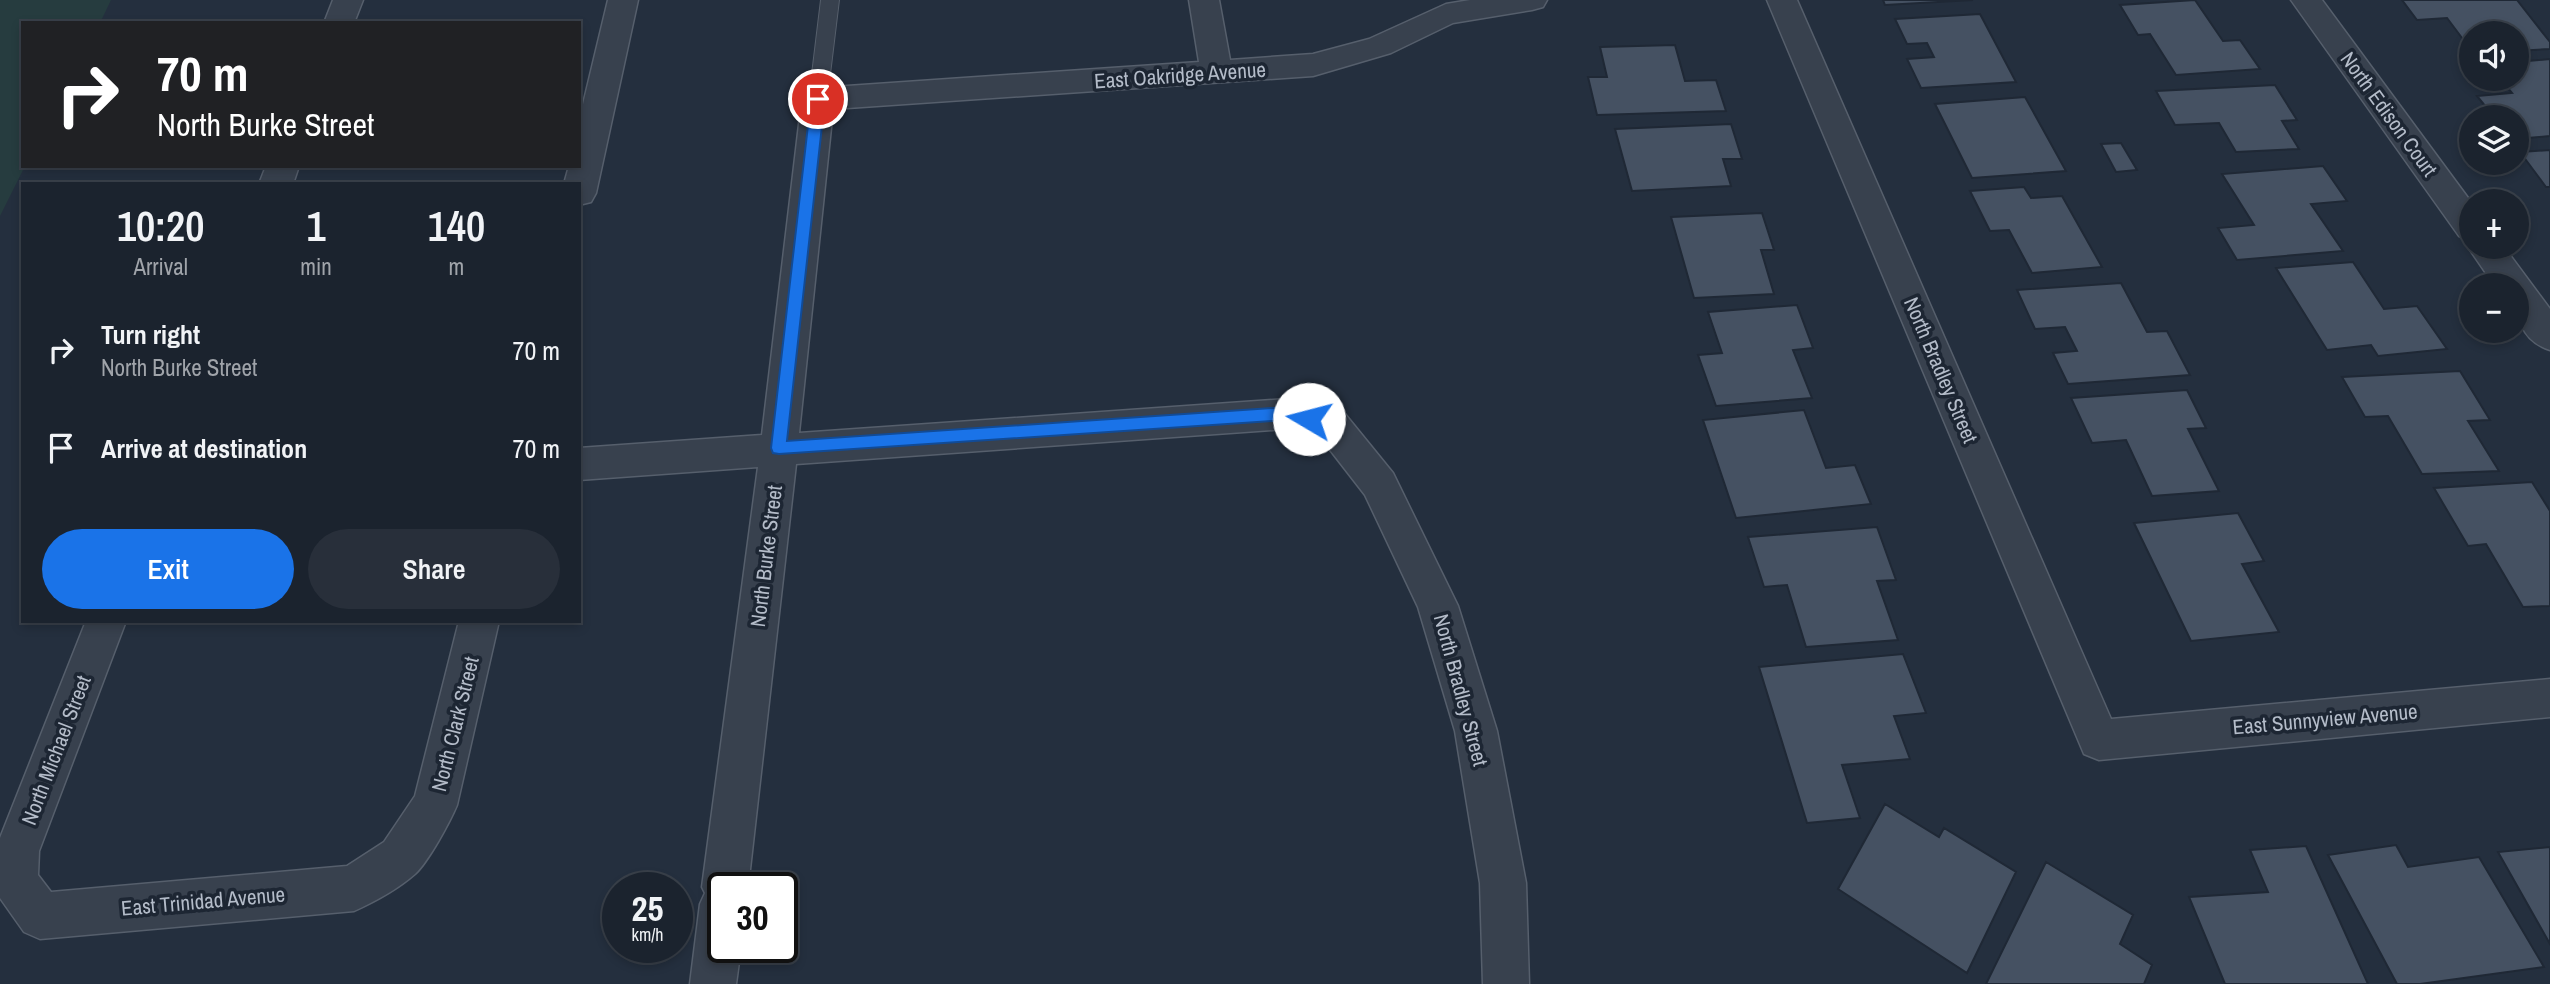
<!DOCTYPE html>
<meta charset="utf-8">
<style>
:root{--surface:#1b232e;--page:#282f3a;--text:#f1f3f6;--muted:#a0a4aa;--line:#39404a;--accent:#1a73e8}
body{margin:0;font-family:"Archivo Narrow",sans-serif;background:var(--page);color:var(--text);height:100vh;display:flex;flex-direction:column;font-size:26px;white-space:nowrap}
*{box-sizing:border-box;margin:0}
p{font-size:23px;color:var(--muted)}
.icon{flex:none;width:38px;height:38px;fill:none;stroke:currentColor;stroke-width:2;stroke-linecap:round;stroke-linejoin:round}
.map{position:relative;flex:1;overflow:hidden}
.sheet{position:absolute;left:21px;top:182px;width:560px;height:441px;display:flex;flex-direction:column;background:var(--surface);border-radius:0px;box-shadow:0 4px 10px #0003,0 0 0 2px var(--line)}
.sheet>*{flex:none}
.guide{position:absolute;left:21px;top:21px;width:560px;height:147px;border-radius:0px;box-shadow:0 4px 10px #0003,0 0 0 2px var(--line);background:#202124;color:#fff;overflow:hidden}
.controls{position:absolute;left:2459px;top:21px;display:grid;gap:14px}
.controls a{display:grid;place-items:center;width:70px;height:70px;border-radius:50%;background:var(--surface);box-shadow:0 4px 10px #0003,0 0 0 2px var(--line);font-size:35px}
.speed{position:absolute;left:602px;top:872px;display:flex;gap:14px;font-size:35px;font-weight:700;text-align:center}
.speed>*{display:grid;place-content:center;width:91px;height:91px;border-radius:50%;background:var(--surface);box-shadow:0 4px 10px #0003,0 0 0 2px var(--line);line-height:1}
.speed small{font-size:18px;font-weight:400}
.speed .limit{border:4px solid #111;border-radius:10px;background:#fff;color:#111}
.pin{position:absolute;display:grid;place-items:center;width:60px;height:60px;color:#fff;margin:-30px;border:4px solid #fff;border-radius:50%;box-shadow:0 2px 7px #0007}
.me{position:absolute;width:77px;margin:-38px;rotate:278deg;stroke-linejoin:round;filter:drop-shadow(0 0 5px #0008)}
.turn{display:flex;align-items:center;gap:24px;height:147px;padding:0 21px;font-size:32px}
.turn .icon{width:91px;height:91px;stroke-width:2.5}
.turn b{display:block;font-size:49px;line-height:60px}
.eta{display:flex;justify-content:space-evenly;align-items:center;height:119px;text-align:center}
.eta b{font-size:42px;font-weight:600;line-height:49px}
.action{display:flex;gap:14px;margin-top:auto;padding:14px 21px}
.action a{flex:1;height:80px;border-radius:42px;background:var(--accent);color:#fff;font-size:28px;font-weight:600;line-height:80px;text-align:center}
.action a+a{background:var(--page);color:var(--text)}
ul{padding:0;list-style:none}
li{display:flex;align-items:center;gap:21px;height:98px;padding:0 21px}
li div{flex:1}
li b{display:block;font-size:26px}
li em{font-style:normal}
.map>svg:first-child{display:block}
.green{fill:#263c3f}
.building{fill:#455162;stroke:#1f2835;stroke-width:2}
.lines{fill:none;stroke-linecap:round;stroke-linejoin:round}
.lane-casing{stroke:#565f6c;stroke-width:2}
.street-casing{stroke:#565f6c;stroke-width:3}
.lane{fill:#38414e;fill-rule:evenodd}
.street{fill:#38414e;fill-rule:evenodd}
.route{fill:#1a73e8;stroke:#114b97;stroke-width:2}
.labels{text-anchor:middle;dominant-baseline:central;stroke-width:7;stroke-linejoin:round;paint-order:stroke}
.street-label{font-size:21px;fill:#b4bcc9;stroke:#1d2633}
</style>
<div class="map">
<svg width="2550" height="984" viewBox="0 0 2550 984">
<rect width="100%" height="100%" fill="#242f3e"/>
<path class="green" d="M0,0H111L100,23H23V166H25L0,216Z"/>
<path class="building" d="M1883,0H1973L1885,5Z
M2195,0L2223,41L2240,40L2260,69L2176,75L2150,34L2138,35L2120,5Z
M2402,0H2517L2550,42V49L2516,51V33H2471V50L2447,18L2417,20Z
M1980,14L2016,82L1921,88L1907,59L1934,57L1927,43L1907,44L1895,19Z
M1675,45L1685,81L1716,80L1726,111L1597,115L1588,77H1607L1600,47Z
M2550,59V136L2516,139V117H2494L2477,96L2512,93L2500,79H2516V62Z
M2275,85L2297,120L2282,121L2299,149L2236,152L2219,123L2175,125L2156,91Z
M2025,97L2066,171L1972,178L1935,104Z
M1731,124L1742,159H1723L1731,186L1632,191L1615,129Z
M2121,143L2137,170L2116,172L2101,144Z
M2550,150V187H2546L2520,152Z
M2323,166L2347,201L2311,204L2343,251L2237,260L2218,228L2254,225L2222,174Z
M2024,187L2031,198L2062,196L2102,267L2032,273L2009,230L1990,231L1970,191Z
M1762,213L1774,250H1761L1774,294L1694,298L1671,217Z
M2353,262L2384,309L2417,306L2447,349L2378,356L2371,345L2327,350L2276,268Z
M2121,283L2147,332L2167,331L2190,375L2068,384L2053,353L2077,351L2065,327L2035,329L2017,290Z
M1797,305L1813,348L1793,350L1812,398L1716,406L1698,355L1722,353L1708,312Z
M2460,371L2490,420L2468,421L2499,471L2422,474L2388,416L2365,417L2342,377Z
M2187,390L2206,428L2188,429L2219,491L2152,496L2126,440L2092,443L2071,398Z
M1804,410L1826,468L1855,465L1871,504L1736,518L1703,420Z
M2532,482L2550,511V606L2523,607L2486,544L2468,546L2434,488Z
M2238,513L2264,561L2242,564L2279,632L2191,641L2134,523Z
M1877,527L1896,580L1877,581L1898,640L1806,647L1787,585L1764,587L1748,537Z
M1903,654L1926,713L1894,716L1910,759L1842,765L1860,818L1807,823L1759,667Z
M1885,804L1939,837L1944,828L2016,872L1967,973L1838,889Z
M2396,845L2408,867L2479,857L2544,967L2420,984H2397L2328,855Z
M2306,846L2368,984H2225L2189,897L2268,892L2250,850Z
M2550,847V944L2498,852Z
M2046,862L2133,915L2120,944L2152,965L2144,984H1986Z"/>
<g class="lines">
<g class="lane-casing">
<path id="lane" d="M821,0H839L827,99L825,104H811L809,99Z"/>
</g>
<g class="street-casing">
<path id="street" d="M333,0H363L354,23H324Z
M608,0H638L596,193L591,202L579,205V184H564L569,166H579V121Z
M1189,0H1219L1230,60L1313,54L1369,39L1446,4L1470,0H1547L1543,7L1532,10L1453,23L1391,53L1313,76L833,109L799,433L1287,399L1345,414L1393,473L1458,606L1497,731L1526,883L1529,984H1483L1480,883L1455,731L1418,607L1365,495L1320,437L1287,429L796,464L748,887H723V947H741L736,984H690L700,904L705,893L702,887L758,467L579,480V448L762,435L802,99L807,91L818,88L1199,62Z
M1767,0H1797L2111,719L2550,679V717L2099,760L2084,754Z
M2291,0H2322L2471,202V240L2459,236Z
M266,166H299L293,184H259Z
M2471,241V247H2504L2550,309V350C2519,340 2516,314 2516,285H2494L2468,247Z
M86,621H126L39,851L38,875L51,892L347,866L384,842L415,796L459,621H499L457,805C450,822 428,862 415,874C398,889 374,902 354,911L40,939L24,932L0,898V838Z"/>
</g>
<use href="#lane" class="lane"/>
<use href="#street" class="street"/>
</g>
<path class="route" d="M818,94L825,99L787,441L1287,407L1315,415L1317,419L1315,424L1309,425L1287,420L779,454L773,453L771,448L811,99Z"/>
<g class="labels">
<g class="street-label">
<text transform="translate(1180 75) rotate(-4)">East Oakridge Avenue</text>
<text transform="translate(2389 114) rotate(54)">North Edison Court</text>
<text transform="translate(1941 370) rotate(67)">North Bradley Street</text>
<text transform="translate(766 556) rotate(-83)">North Burke Street</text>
<text transform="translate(1461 690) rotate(75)">North Bradley Street</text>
<text transform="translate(2325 719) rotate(-5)">East Sunnyview Avenue</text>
<text transform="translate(455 724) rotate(-76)">North Clark Street</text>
<text transform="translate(56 750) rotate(-69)">North Michael Street</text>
<text transform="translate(203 901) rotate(-5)">East Trinidad Avenue</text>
</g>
</g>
</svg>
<div class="controls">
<a><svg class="icon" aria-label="sound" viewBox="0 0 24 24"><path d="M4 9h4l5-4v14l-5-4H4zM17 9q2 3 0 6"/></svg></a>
<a><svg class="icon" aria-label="layers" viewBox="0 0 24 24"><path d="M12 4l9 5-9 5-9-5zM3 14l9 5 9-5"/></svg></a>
<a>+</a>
<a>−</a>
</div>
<div class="speed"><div>25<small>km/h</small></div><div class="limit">30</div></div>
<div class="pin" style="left:818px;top:99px;background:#d93025"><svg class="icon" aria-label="arrive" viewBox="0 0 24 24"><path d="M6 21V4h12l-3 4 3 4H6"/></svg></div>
<svg class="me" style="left:1309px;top:419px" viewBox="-20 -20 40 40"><circle r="19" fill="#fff"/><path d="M0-13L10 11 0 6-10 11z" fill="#1a73e8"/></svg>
<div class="guide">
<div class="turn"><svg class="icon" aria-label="right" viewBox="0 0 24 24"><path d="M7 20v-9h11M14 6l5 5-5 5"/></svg><div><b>70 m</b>North Burke Street</div></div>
</div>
<section class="sheet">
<div class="eta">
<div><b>10:20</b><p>Arrival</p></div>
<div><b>1</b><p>min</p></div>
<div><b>140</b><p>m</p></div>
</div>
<ul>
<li><svg class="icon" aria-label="right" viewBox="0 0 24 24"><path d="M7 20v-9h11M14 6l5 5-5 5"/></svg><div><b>Turn right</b><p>North Burke Street</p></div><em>70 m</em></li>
<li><svg class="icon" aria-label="arrive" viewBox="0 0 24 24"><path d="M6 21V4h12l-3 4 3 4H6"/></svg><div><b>Arrive at destination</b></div><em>70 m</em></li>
</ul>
<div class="action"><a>Exit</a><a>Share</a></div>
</section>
</div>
